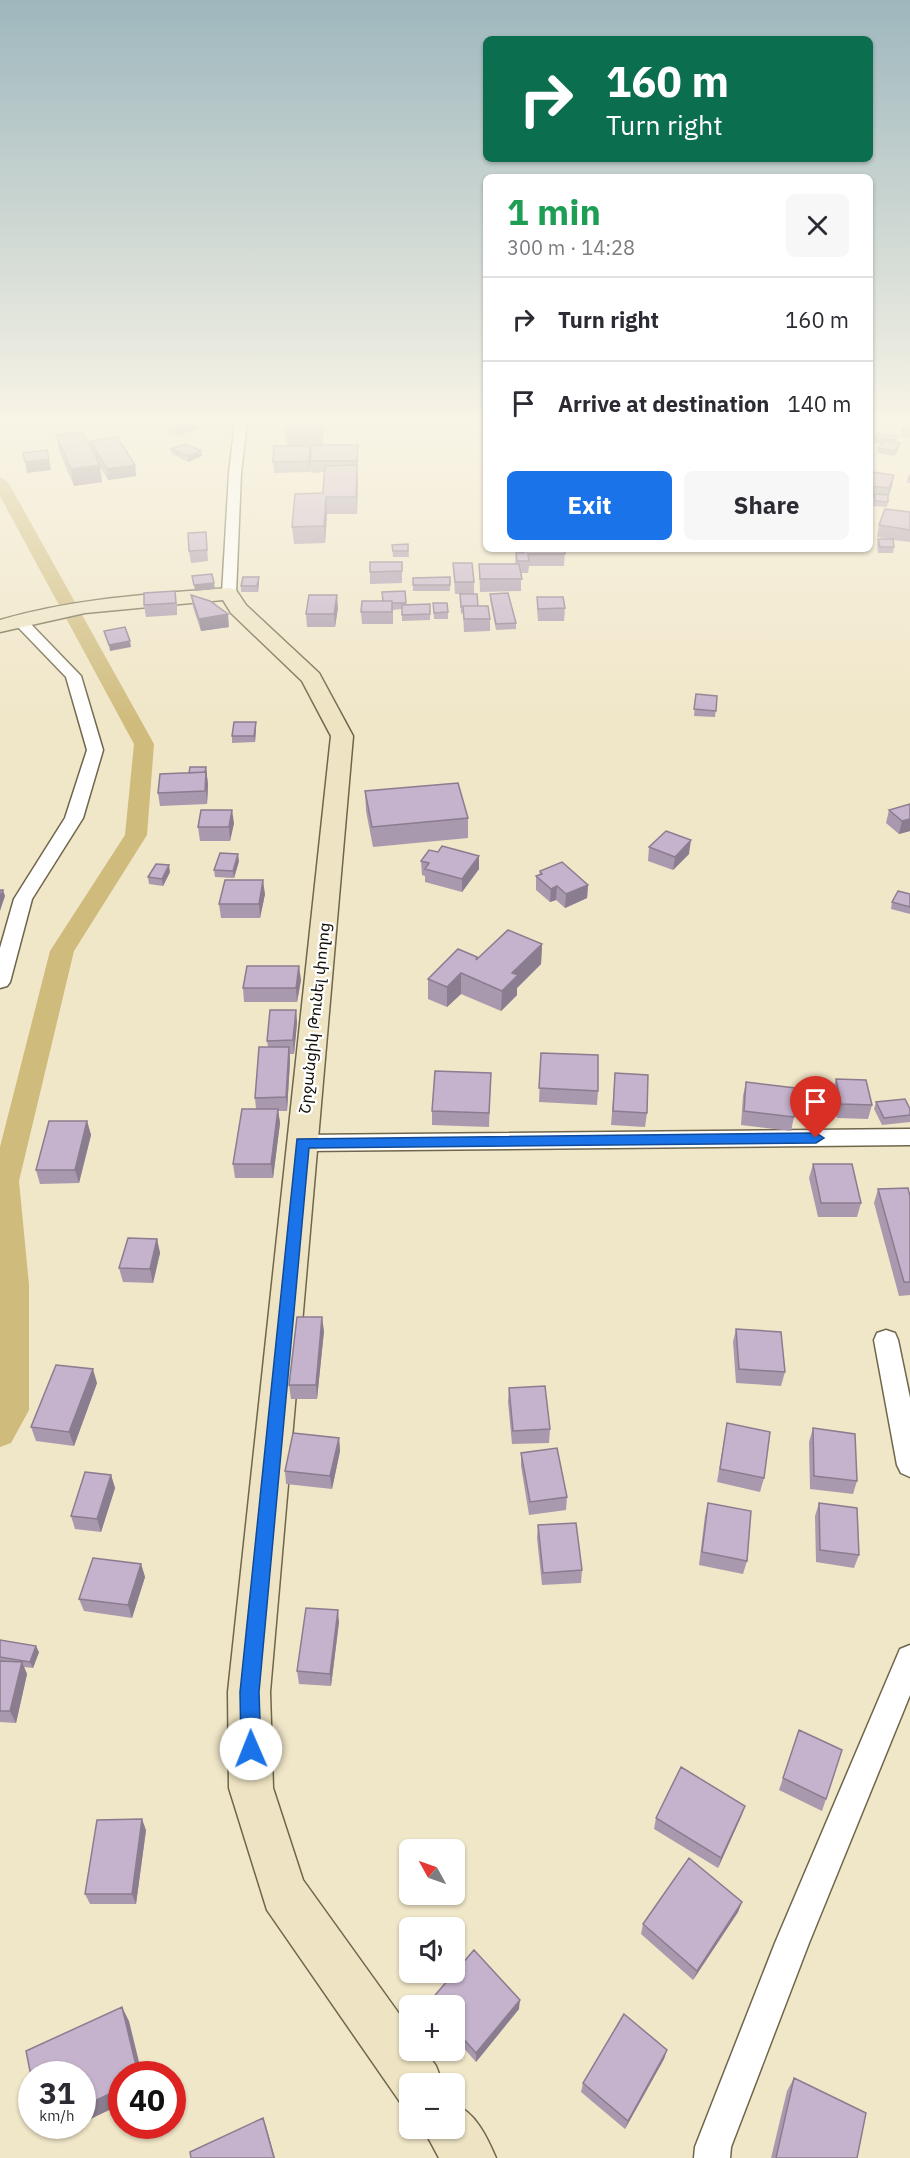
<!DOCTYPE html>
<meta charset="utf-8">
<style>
:root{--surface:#fff;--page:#f7f7f7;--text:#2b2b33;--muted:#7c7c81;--line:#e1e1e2;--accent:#1a73e8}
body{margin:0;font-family:"IBM Plex Sans","Noto Sans Armenian",sans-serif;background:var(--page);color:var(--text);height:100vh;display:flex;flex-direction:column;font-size:22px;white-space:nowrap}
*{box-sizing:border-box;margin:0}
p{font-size:20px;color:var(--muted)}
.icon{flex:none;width:33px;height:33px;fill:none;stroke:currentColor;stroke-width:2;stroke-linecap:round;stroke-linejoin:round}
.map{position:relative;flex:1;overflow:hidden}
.sheet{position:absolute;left:483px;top:174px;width:390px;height:378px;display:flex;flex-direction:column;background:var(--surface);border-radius:9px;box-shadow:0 2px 4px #0004}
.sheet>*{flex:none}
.guide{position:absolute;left:483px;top:36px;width:390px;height:126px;border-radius:9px;box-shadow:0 2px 4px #0004;background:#0b6e4f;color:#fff;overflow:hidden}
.needle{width:39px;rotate:310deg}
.buttons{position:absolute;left:399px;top:1839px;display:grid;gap:12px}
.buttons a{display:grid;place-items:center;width:66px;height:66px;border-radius:9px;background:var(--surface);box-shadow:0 2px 4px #0004;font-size:30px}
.speed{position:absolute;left:18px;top:2061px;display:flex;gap:12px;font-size:30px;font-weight:700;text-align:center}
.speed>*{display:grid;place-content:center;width:78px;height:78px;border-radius:50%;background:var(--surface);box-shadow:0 2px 4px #0004;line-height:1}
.speed small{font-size:15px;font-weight:400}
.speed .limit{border:9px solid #d22;background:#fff;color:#111}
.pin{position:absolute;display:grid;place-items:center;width:51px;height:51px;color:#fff;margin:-62px -26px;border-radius:50% 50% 50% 0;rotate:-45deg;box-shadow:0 0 6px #0007}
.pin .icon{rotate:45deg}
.me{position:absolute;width:66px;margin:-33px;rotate:359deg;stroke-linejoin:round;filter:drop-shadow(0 0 4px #0008)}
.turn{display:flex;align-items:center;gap:21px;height:126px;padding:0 24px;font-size:27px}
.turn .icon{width:78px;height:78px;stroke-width:2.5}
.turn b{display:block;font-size:42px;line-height:51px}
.round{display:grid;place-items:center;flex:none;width:63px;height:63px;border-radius:9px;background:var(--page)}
.overview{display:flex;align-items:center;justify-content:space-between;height:102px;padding:0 24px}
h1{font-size:36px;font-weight:700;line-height:45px;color:#1e9e55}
.primary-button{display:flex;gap:12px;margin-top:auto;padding:12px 24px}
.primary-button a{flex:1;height:69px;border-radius:9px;background:var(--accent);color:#fff;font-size:24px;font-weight:700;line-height:69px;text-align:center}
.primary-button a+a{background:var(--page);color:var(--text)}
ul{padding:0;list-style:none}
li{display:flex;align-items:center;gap:18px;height:84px;padding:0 24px;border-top:2px solid var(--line)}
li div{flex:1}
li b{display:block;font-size:22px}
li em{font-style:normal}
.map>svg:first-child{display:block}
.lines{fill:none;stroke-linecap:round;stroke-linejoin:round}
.canal{fill:#cfbb7c;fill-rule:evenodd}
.street-casing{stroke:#6f664b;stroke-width:3}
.secondary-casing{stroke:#6f664b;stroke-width:3}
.street{fill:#fff;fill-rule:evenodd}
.secondary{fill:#eee4c3;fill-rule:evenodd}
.wall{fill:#a999af}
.shaded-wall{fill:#8a7d8f}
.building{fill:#c5b2cc;stroke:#8a7d8f;stroke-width:1.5}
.route{fill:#1a73e8;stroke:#114b97;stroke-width:1.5}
.labels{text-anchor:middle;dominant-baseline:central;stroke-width:4.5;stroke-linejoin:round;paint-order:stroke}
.street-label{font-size:16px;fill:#120e05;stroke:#fff}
</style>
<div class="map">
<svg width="910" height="2158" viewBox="0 0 910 2158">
<rect width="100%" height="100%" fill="#f0e6c8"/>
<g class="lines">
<path class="canal" d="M0,477L8,482L154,744L147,835L74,951L19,1181L29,1285V1410L11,1443L0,1447V1147L50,951L125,835L134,744L0,496Z"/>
<g class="street-casing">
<path id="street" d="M235,423H247L241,473L236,594L229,598L222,594L229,473Z
M19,616L24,617L81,676L103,750L83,818L32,899L10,982L7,986L0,988V948L14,899L65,818L87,750L66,677L14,623L12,620Z
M910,1129V1145L302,1151L294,1149L291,1143L294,1137L302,1135Z
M886,1330L895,1333L898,1340L910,1398V1477L901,1473L897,1465L874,1340L877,1333Z
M910,1645V1695L809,1943L731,2147L730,2158H694L695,2147L775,1943L900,1649Z"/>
</g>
<g class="secondary-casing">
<path id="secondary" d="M229,588L236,590L246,605L319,673L353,736L270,1692L273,1788L303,1880L410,2029V2050H425L436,2066L443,2084H410V2106L400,2102L267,1910L229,1788L228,1692L331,736L302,681L231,613L223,600L85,613L0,632V620C75,598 152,594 229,588Z
M454,2104C476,2113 487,2137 496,2158H439L423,2128H454Z"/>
</g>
<use href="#street" class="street"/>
<use href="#secondary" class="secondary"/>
</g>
<path class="wall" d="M165,423H205L206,425L178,436L167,432Z
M286,423H324L323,445L358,456L357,514H327L325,543L294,544L292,527L323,493L324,472L311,473V464L310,472L274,473L273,462L287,446L285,432Z
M910,426V438L901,437L902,431Z
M56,435L91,448L90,441L135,465L136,476L108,480L99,465L102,482L74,486L59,451Z
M897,436L895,443H900L898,449L894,456L877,453L878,448L881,444L874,443L875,438Z
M171,449L202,456L188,462L172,454Z
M910,473V483H907L908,477Z
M870,478L892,486L888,497V502L887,507L873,506L874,498L870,497Z
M910,512V542L893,540L894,547L893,553H878L877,545L878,539H891L877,537L879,525Z
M206,532L208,561L191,563L189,551Z
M408,544L409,557H393L392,545Z
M523,549H565L564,566H529L528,573H521V591L480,592L479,564H515L516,553H523Z
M370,562H402V583L370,584Z
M453,563L474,582V594L478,606L490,619V631L464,632L463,613L461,614L460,594H455Z
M259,577V583L258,592H241V586Z
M413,578L450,585V591H413Z
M405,591L406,605L430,604V620L402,621V609L393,610V624H362L361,612L383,601Z
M490,594L516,623V629L496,630L490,600Z
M191,595L229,627L201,631L193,607Z
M537,597L565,608L564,621H538L537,609Z
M177,603V615L146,617L144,605Z
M433,603L448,612V619H434Z
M338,608L335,627H307L306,614Z
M696,694L717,696L715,717L694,716Z
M256,728L255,742L232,743V736Z
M206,767L208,785L207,804L160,806L158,793Z
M365,791L468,818V838L373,847L366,811Z
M910,804V831L899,834L886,823L889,810Z
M234,823L230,841H200L198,827Z
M649,847L689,854L673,870L648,861Z
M239,861L234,878L215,877L214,870Z
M421,861L479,869L462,892L425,882V876L422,875Z
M540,871L588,885L587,898L565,908L556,900L550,902L536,890V876L539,875Z
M170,872L163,886L149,884L148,877Z
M265,894L260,918H221L219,904Z
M910,894V914L891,909L892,902Z
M542,944L541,964L517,988V995L501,1011L461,994L447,1007L428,999V979L477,959Z
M301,980L297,1002H244L243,988Z
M296,1010L297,1023L294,1054H290V1061L287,1111H278L280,1123L273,1178H235L233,1164L256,1109L255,1098L268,1047L267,1041Z
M541,1053L598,1091L597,1105L539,1102Z
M491,1073L489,1127L432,1125V1111Z
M615,1073L647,1113L645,1127L611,1125Z
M836,1079L872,1105L868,1119L837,1118L832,1093Z
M746,1082L794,1117L791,1131L741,1125L743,1096Z
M876,1102L910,1109V1122L882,1125L874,1109Z
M87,1121L91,1135L79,1183L40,1184L36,1170Z
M813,1164L861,1203L857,1217H818L809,1178Z
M878,1189L910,1196V1295L899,1296L874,1203Z
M157,1239L160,1253L153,1283L123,1282L119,1268Z
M736,1329L785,1372L781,1386L736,1383L733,1342Z
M324,1331L317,1399H291L289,1385Z
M97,1383L74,1446L36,1441L31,1427Z
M509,1388L550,1429L549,1443L512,1444L508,1402Z
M727,1423L764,1478L760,1492L717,1482Z
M813,1428L857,1481L853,1494L810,1489L809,1442Z
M339,1438L340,1451L332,1489L286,1484L285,1471Z
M521,1453L567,1497L566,1510L529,1515L521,1466Z
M111,1475L115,1488L101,1532L75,1529L71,1516Z
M708,1503L747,1561L743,1574L699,1565L705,1516Z
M819,1503L859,1555L854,1568L816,1562L815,1516Z
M538,1525L582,1570L581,1583L542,1585L537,1538Z
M141,1564L145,1577L132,1618L84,1611L79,1599Z
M339,1622L331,1686L299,1684L297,1671Z
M0,1640L39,1652L33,1668L24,1667L27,1674L16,1723L0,1722Z
M799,1730L826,1799L822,1811L779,1790Z
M745,1806L741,1817L718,1868L654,1829L656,1818Z
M146,1830L136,1904H90L85,1894Z
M742,1902L738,1912L693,1980L641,1934L643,1924Z
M430,2001L519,2009L476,2062L454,2037V2006H430Z
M667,2050L664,2059L625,2129L581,2092L583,2083Z
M794,2078L857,2158H771L787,2091Z"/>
<path class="shaded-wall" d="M182,423H205L206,425L178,436L176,425Z
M322,423H324L322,448L321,431Z
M900,443L898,449L894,456L895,451Z
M310,446L311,457L310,472L309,461Z
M201,451L202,456L188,462V456Z
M49,459L51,470L27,473L25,462Z
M100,465L102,482L74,486L71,469Z
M135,465L136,476L108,480L107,469Z
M357,465L358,482L357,514L356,497Z
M894,475L892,486L887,500L889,488Z
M326,497L327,514L325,543L324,526Z
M259,577V583L258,592L257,586Z
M214,583L215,589L195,591L194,585Z
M337,595L338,608L335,627L334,614Z
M228,614L229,627L201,631L199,619Z
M130,641L131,647L110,651L109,645Z
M256,722V728L255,742L254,736Z
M206,767L208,785L207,804L205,776Z
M232,810L234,823L230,841L229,827Z
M910,819V831L899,834L902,821Z
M691,840L689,854L673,870L675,857Z
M238,854L239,861L234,878L233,871Z
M479,856V869L462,892V879Z
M169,865L170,872L163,886L162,879Z
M263,880L265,894L260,918L259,904Z
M588,885L587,898L565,908L566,894Z
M557,886L556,900L550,902L551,889Z
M3,890L5,896L0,911V899Z
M542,944L541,964L517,988V995L501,1011L502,991L512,973Z
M299,966L301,980L297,1002L296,988Z
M461,973V994L447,1007V987Z
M296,1010L297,1023L294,1054L293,1040Z
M289,1047L290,1061L287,1111L286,1097Z
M278,1109L280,1123L273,1178L271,1164Z
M87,1121L91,1135L79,1183L75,1170Z
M157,1239L160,1253L153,1283L150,1269Z
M322,1317L324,1331L317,1399L316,1385Z
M93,1369L97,1383L74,1446L69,1432Z
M339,1438L340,1451L332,1489L330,1476Z
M111,1475L115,1488L101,1532L97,1519Z
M141,1564L145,1577L132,1618L128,1605Z
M338,1610L339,1622L331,1686L330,1674Z
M36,1646L39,1652L33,1668L30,1662Z
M22,1662L27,1674L16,1723L10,1711Z
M745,1806L741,1817L718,1868L721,1858Z
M142,1819L146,1830L136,1904L132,1894Z
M742,1902L738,1912L693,1980L697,1971Z
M520,2000L519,2009L476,2062V2053Z
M122,2007L129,2021L142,2074H138Z
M667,2050L664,2059L625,2129L628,2121Z
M122,2088V2104L82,2123V2107Z
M263,2118L266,2126L275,2158H274Z
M43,2126H76L50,2138L40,2127Z"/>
<path class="building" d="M170,423H182L176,425Z
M286,423H322L321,431L285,432Z
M905,425L910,426V432L902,431Z
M83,432L100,465L71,469L56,435Z
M878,433L897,436L895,440L875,438Z
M117,437L135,465L107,469L90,441Z
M883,441L900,443L895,451L878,448Z
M185,444L201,451L188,456L171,449Z
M312,445H358L357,461H310Z
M274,446H310L309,461L273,462Z
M47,450L49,459L25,462L23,453Z
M357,465L356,497H326L324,526L292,527L295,494L323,493L325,466Z
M872,472L894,475L889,488L870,486V478Z
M874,494L888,495V502L875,501Z
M885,509L910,512V530L879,525Z
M206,532L207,550L189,551L188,533Z
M878,539H893L894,547H880Z
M408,544V551H393L392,545Z
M523,549H565V554H528L529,561H517L516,553H523Z
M370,562H402V571L370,572Z
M453,563H472L474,582H455Z
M479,564H519L522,579H480Z
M212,574L214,583L194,585L192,576Z
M243,577H259L257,586H241Z
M450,577V585H413V578Z
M175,591L176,603L144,605V593Z
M405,591L406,603H392V601H383L382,592Z
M508,593L516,623L496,624L490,594Z
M460,594H477L478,606H463V607H461Z
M191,595L210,601L228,614L199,619Z
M309,595H337L334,614H306Z
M537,597H563L565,608L538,609Z
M362,601H392V612H361Z
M433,603H447L448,612L434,613Z
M430,604V614L402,615V605Z
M463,606H488L490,619H464Z
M125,627L130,641L109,645L104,631Z
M696,694L717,696L716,711L694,709Z
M234,722H256L254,736H232Z
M190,767H206L205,772L189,773Z
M206,772L205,791L158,793L160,774Z
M458,783L468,818L372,827L365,791Z
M910,804V819L902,821L889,810Z
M201,810H232L229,827H198Z
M666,831L691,840L675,857L649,847Z
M442,846L479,856L462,879L425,869L429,863L421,861L429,850L438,852Z
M220,853L238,854L233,871L214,870Z
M562,862L588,885L566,894L557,886L551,889L536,876L542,874L540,871Z
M156,864L169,865L162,879L148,877Z
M225,880H263L259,904H219Z
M0,890H3L0,899Z
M898,891L910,894V907L892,902Z
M508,930L542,944L512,973L518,975L502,991L461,973L447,987L428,979L458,949L477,957L476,960Z
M247,966H299L296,988H243Z
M270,1010H296L293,1040L267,1041Z
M259,1047H289L286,1097L255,1098Z
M541,1053L598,1055V1091L539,1088Z
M435,1071L491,1073L489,1113L432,1111Z
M615,1073L648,1075L647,1113L613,1111Z
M836,1079L866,1080L872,1105L841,1104Z
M746,1082L795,1088L794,1117L744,1111Z
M905,1099L910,1109V1115L884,1118L876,1102Z
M242,1109H278L271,1164H233Z
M49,1121H87L75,1170H36Z
M813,1164H852L861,1203H821Z
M908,1188L910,1196V1282H904L878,1189Z
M128,1238L157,1239L150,1269L119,1268Z
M297,1317H322L316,1385H289Z
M736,1329L781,1332L785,1372L739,1369Z
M56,1365L93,1369L69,1432L31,1427Z
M545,1386L550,1429L513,1431L509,1388Z
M727,1423L770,1432L764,1478L720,1469Z
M813,1428L855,1434L857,1481L814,1476Z
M293,1433L339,1438L330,1476L285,1471Z
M557,1448L567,1497L530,1502L521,1453Z
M85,1472L111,1475L97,1519L71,1516Z
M708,1503L751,1511L747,1561L702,1552Z
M819,1503L857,1508L859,1555L820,1550Z
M576,1523L582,1570L543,1573L538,1525Z
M93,1558L141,1564L128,1605L79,1599Z
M306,1608L338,1610L330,1674L297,1671Z
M0,1640L36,1646L30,1662L0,1657Z
M0,1661L22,1662L10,1711H0Z
M799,1730L842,1750L826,1799L783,1778Z
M681,1767L745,1806L721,1858L656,1818Z
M142,1819L132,1894H85L97,1820Z
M689,1858L742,1902L697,1971L643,1924Z
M474,1950L520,2000L476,2053L454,2028V2006H434L430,2001Z
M122,2007L138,2074H122V2088L82,2107V2074H32V2081L26,2051Z
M624,2014L667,2050L628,2121L583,2083Z
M794,2078L866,2113L857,2158H776Z
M263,2118L274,2158H191L190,2152Z"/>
<linearGradient id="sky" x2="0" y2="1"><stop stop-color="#9eb7bd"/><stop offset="0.58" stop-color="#f8f4e6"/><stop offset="1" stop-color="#f8f4e6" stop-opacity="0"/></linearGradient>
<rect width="910" height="725" fill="url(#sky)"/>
<path class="route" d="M816,1133L824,1138L816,1143L309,1148L259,1692L261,1749L258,1756L251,1759L244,1756L241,1749L240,1692L297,1139Z"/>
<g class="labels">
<g class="street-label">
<text transform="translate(314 1018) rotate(-84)">Շրջանցիկ Թունել փողոց</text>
</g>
</g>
</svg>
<div class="buttons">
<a><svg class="needle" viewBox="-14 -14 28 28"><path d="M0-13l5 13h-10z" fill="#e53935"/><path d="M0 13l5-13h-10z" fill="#7c7c81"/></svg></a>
<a><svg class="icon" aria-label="sound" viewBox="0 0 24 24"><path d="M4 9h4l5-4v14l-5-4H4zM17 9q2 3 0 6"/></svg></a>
<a>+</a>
<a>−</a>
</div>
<div class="speed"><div>31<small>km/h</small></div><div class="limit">40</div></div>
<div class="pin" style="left:816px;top:1138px;background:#d93025"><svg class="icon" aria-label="arrive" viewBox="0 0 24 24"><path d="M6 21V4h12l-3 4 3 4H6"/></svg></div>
<svg class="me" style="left:251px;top:1749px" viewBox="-20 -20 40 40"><circle r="19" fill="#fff"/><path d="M0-13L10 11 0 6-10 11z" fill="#1a73e8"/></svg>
<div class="guide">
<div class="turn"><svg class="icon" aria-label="right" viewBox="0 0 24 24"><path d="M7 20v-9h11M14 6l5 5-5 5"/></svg><div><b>160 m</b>Turn right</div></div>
</div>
<section class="sheet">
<div class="overview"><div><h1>1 min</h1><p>300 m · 14:28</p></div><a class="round"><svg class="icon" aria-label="close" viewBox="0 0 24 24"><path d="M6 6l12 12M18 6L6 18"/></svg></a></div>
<ul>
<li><svg class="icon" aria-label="right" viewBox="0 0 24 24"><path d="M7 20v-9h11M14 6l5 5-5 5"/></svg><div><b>Turn right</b></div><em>160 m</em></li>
<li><svg class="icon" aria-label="arrive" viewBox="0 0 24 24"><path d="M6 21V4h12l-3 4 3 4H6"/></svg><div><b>Arrive at destination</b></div><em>140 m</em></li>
</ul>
<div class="primary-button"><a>Exit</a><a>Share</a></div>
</section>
</div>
